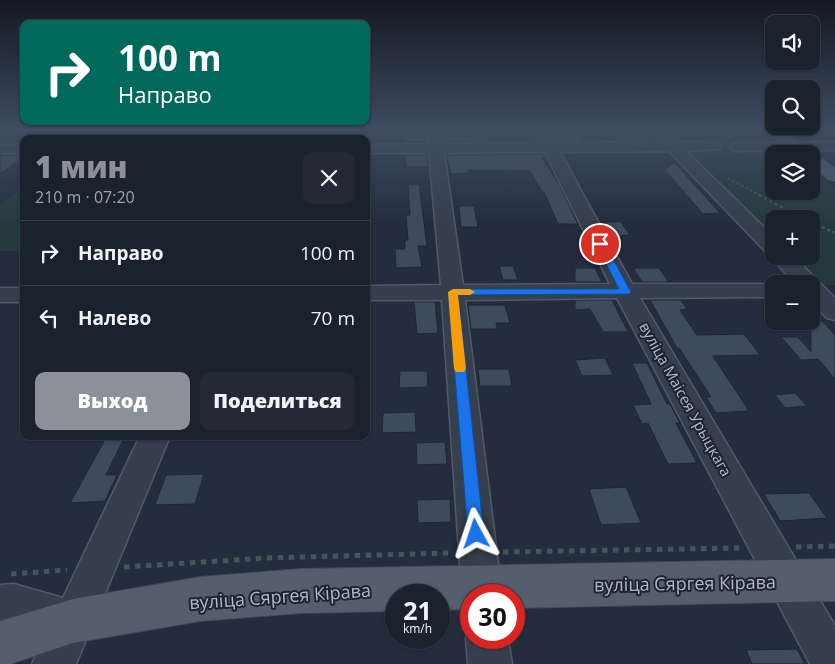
<!DOCTYPE html>
<html lang="ru">
<meta charset="utf-8">
<style>
:root{--surface:#1a222e;--page:#232a36;--text:#f1f3f6;--muted:#9fa4aa;--line:#383f4a;--accent:#8c9099}
body{margin:0;font-family:"Open Sans",sans-serif;background:var(--page);color:var(--text);height:100vh;display:flex;flex-direction:column;font-size:19px;white-space:nowrap}
*{box-sizing:border-box;margin:0}
p{font-size:16px;color:var(--muted)}
.icon{flex:none;width:28px;height:28px;fill:none;stroke:currentColor;stroke-width:2;stroke-linecap:round;stroke-linejoin:round}
.map{position:relative;flex:1;overflow:hidden}
.sheet{position:absolute;left:20px;top:135px;width:350px;height:305px;display:flex;flex-direction:column;background:var(--surface);border-radius:10px;box-shadow:0 1px 4px #0004,0 0 0 1px var(--line)}
.sheet>*{flex:none}
.top-card{position:absolute;left:20px;top:20px;width:350px;height:105px;border-radius:10px;box-shadow:0 1px 4px #0004,0 0 0 1px var(--line);background:#00695c;color:#fff;overflow:hidden}
.tools{position:absolute;left:765px;top:15px;display:grid;gap:10px}
.tools a{display:grid;place-items:center;width:55px;height:55px;border-radius:10px;background:var(--surface);box-shadow:0 1px 4px #0004,0 0 0 1px var(--line);font-size:25px}
.speed{position:absolute;left:385px;top:584px;display:flex;gap:10px;font-size:25px;font-weight:700;text-align:center}
.speed>*{display:grid;place-content:center;width:65px;height:65px;border-radius:50%;background:var(--surface);box-shadow:0 1px 4px #0004,0 0 0 1px var(--line);line-height:1}
.speed small{font-size:12px;font-weight:400}
.speed .limit{border:8px solid #d22;background:#fff;color:#111}
.pin{position:absolute;display:grid;place-items:center;width:42px;height:42px;color:#fff;margin:-21px;border:2px solid #fff;border-radius:50%;box-shadow:0 1px 5px #0007}
.me{position:absolute;width:55px;margin:-28px;rotate:355deg;stroke-linejoin:round;filter:drop-shadow(0 0 4px #0008)}
.turn{display:flex;align-items:center;gap:18px;height:105px;padding:0 15px;font-size:22px}
.turn .icon{width:65px;height:65px;stroke-width:2.5}
.turn b{display:block;font-size:35px;line-height:42px}
.round{display:grid;place-items:center;flex:none;width:52px;height:52px;border-radius:10px;background:var(--page)}
.headline{display:flex;align-items:center;justify-content:space-between;height:85px;padding:0 15px}
h1{font-size:30px;font-weight:800;line-height:38px;color:var(--accent)}
.cta{display:flex;gap:10px;margin-top:auto;padding:10px 15px}
.cta a{flex:1;height:58px;border-radius:10px;background:var(--accent);color:#fff;font-size:20px;font-weight:800;line-height:58px;text-align:center}
.cta a+a{background:var(--page);color:var(--text)}
ul{padding:0;list-style:none}
li{display:flex;align-items:center;gap:15px;height:65px;padding:0 15px;border-top:1px solid var(--line)}
li div{flex:1}
li b{display:block;font-size:19px}
li em{font-style:normal}
.map>svg:first-child{display:block}
.green{fill:#253a3e}
.building{fill:#3e4b5d;stroke:#1e2634}
.lines{fill:none;stroke-linecap:round;stroke-linejoin:round}
.minor-casing{stroke:#525a68;stroke-width:3}
.major-casing{stroke:#404856;stroke-width:2}
.path-far2{stroke:#42575b;stroke-width:2;stroke-dasharray:2.5 2.5;stroke-linecap:butt}
.path-far1{stroke:#42575b;stroke-width:2.5;stroke-dasharray:3 3;stroke-linecap:butt}
.path{stroke:#42575b;stroke-width:5;stroke-dasharray:5.5 5.5;stroke-linecap:butt}
.minor{fill:#363f4d;fill-rule:evenodd}
.major{fill:#545e6d;fill-rule:evenodd}
.route{fill:#1a73e8;stroke:#114b97}
.slow{fill:#f59e0b}
.labels{text-anchor:middle;dominant-baseline:central;stroke-width:4;stroke-linejoin:round;paint-order:stroke}
.street-label{font-size:15px;fill:#b2bac9;stroke:#1c2432}
.near-street-label{font-size:18px;fill:#b2bac9;stroke:#1c2432}
</style>
<div class="map">
<svg width="835" height="664" viewBox="0 0 835 664">
<rect width="100%" height="100%" fill="#232d3d"/>
<path class="green" d="M682,150H786L791,154H774V191H811V170L835,189V285H816L787,256H811V219H774V242Z
M24,186V251H0V204Z"/>
<path class="building" d="M551,131H576L583,141H556Z
M472,132H486L490,142H445L444,137H473Z
M405,134H422L425,136L426,142H405Z
M649,135L654,140L617,141L613,136Z
M544,154L546,158H542L559,184L578,224H558L544,192H542L530,171L468,170L469,173L451,174L446,155Z
M0,155H24V157L0,174Z
M406,155H427L428,167H406Z
M674,162L720,213L703,214L665,170Z
M419,184L427,246H418L422,267L396,268L395,249H405V240H408L406,215H410L408,185Z
M459,206H474L478,227H461Z
M604,222H621L630,235L613,236Z
M499,266H513L518,280H503Z
M575,268H595L602,282H575Z
M633,268H659L669,282H642Z
M575,300H612L628,332H603L590,309L575,310Z
M650,300H681L687,309L680,310L697,335L744,334L760,355L713,356L749,411L716,413L706,397H711L679,348H677Z
M414,302H435L438,333L417,334Z
M468,305H505L510,323H496L497,329H471Z
M811,309L835,335V379L818,359L801,360L781,337H798L811,352Z
M605,358L613,375L582,376L575,360Z
M632,363H647L667,404H670L680,423H676L697,463L668,464L648,423L642,424L633,405L651,404Z
M478,369H509L512,386H480Z
M400,371H427L428,387L399,388Z
M795,393L807,406L785,408L775,395Z
M415,412L416,432L382,433L383,413Z
M107,436H125L106,475H117L105,501L70,503Z
M445,442L447,464L417,465L416,443Z
M204,474L195,504L155,505L166,475Z
M626,487L641,523L601,525L589,489Z
M809,493L827,518L780,521L764,494Z
M450,499L451,522L418,523L417,500Z
M797,649L805,664H752L746,650Z"/>
<g class="lines">
<g class="minor-casing">
<path id="minor" d="M148,131H163L156,139H141Z
M286,131H300L297,139H283Z
M427,131H441L443,144L541,143L535,131H549L555,143L661,142L660,140L662,137C669,135 672,137 677,142L720,143L722,146L720,149L686,151L774,237V256H793L835,298V320L827,318L811,301V284H795L774,260L772,255L767,253L669,151L560,152L632,284H778H774V297L640,298L835,626V664H810L617,298L465,300L502,595H471V610L468,609L462,595L442,300H366V286L441,285L429,153H366V145L428,144ZM545,152L610,284L463,285L444,153Z
M835,142V150L737,151L732,150L730,147L732,144L737,143Z
M0,145H24V153H0Z
M0,288H24V302H0Z
M140,436H170L76,664H32L46,634L14,624L0,625V585L14,584L63,598Z
M471,626V638H508L512,664H468L466,638Z"/>
</g>
<g class="major-casing">
<path id="major" d="M766,131H784L835,168V181L829,180L811,166V154H794Z
M835,559V601L514,608V595H471V609L439,610V595H396V611L301,613L200,621L73,643L10,664H0V621L73,599L200,577L301,569Z"/>
</g>
<path class="path-far2" d="M728,178L761,196"/>
<path class="path-far1" d="M759,195L804,219
M811,222L835,233"/>
<path class="path" d="M796,547L835,546
M503,552L739,548
M124,567L266,558L452,553
M11,574L67,570"/>
<use href="#minor" class="minor"/>
<use href="#major" class="major"/>
</g>
<linearGradient id="sky" x2="0" y2="1"><stop stop-color="#131922"/><stop offset="0.58" stop-color="#3f4c62"/><stop offset="1" stop-color="#3f4c62" stop-opacity="0"/></linearGradient>
<rect width="835" height="224" fill="url(#sky)"/>
<path class="route" d="M600,241L605,244L631,292L629,294L458,295L484,534L482,540L476,542L470,540L468,534L448,292L453,289H619L596,244Z"/>
<path class="slow" d="M453,289H470L475,292L470,295H458L466,369L464,372H456L454,369L448,292Z"/>
<g class="labels">
<g class="street-label">
<text transform="translate(686 399) rotate(61)">вуліца Маісея Урыцкага</text>
</g>
<g class="near-street-label">
<text transform="translate(685 583) rotate(-1)">вуліца Сяргея Кірава</text>
<text transform="translate(280 596) rotate(-4)">вуліца Сяргея Кірава</text>
</g>
</g>
</svg>
<div class="tools">
<a><svg class="icon" aria-label="sound" viewBox="0 0 24 24"><path d="M4 9h4l5-4v14l-5-4H4zM17 9q2 3 0 6"/></svg></a>
<a><svg class="icon" aria-label="search" viewBox="0 0 24 24"><circle cx="10" cy="10" r="6"/><path d="M15 15l6 6"/></svg></a>
<a><svg class="icon" aria-label="layers" viewBox="0 0 24 24"><path d="M12 4l9 5-9 5-9-5zM3 14l9 5 9-5"/></svg></a>
<a>+</a>
<a>−</a>
</div>
<div class="speed"><div>21<small>km/h</small></div><div class="limit">30</div></div>
<div class="pin" style="left:600px;top:244px;background:#d93025"><svg class="icon" aria-label="arrive" viewBox="0 0 24 24"><path d="M6 21V4h12l-3 4 3 4H6"/></svg></div>
<svg class="me" style="left:476px;top:534px" viewBox="-20 -20 40 40"><path d="M0-17L14 15 0 8-14 15z" fill="#1a73e8" stroke="#fff" stroke-width="4"/></svg>
<div class="top-card">
<div class="turn"><svg class="icon" aria-label="right" viewBox="0 0 24 24"><path d="M7 20v-9h11M14 6l5 5-5 5"/></svg><div><b>100 m</b>Направо</div></div>
</div>
<section class="sheet">
<div class="headline"><div><h1>1 мин</h1><p>210 m · 07:20</p></div><a class="round"><svg class="icon" aria-label="close" viewBox="0 0 24 24"><path d="M6 6l12 12M18 6L6 18"/></svg></a></div>
<ul>
<li><svg class="icon" aria-label="right" viewBox="0 0 24 24"><path d="M7 20v-9h11M14 6l5 5-5 5"/></svg><div><b>Направо</b></div><em>100 m</em></li>
<li><svg class="icon" aria-label="left" viewBox="0 0 24 24"><path d="M17 20v-9H6M10 6l-5 5 5 5"/></svg><div><b>Налево</b></div><em>70 m</em></li>
</ul>
<div class="cta"><a>Выход</a><a>Поделиться</a></div>
</section>
</div>
